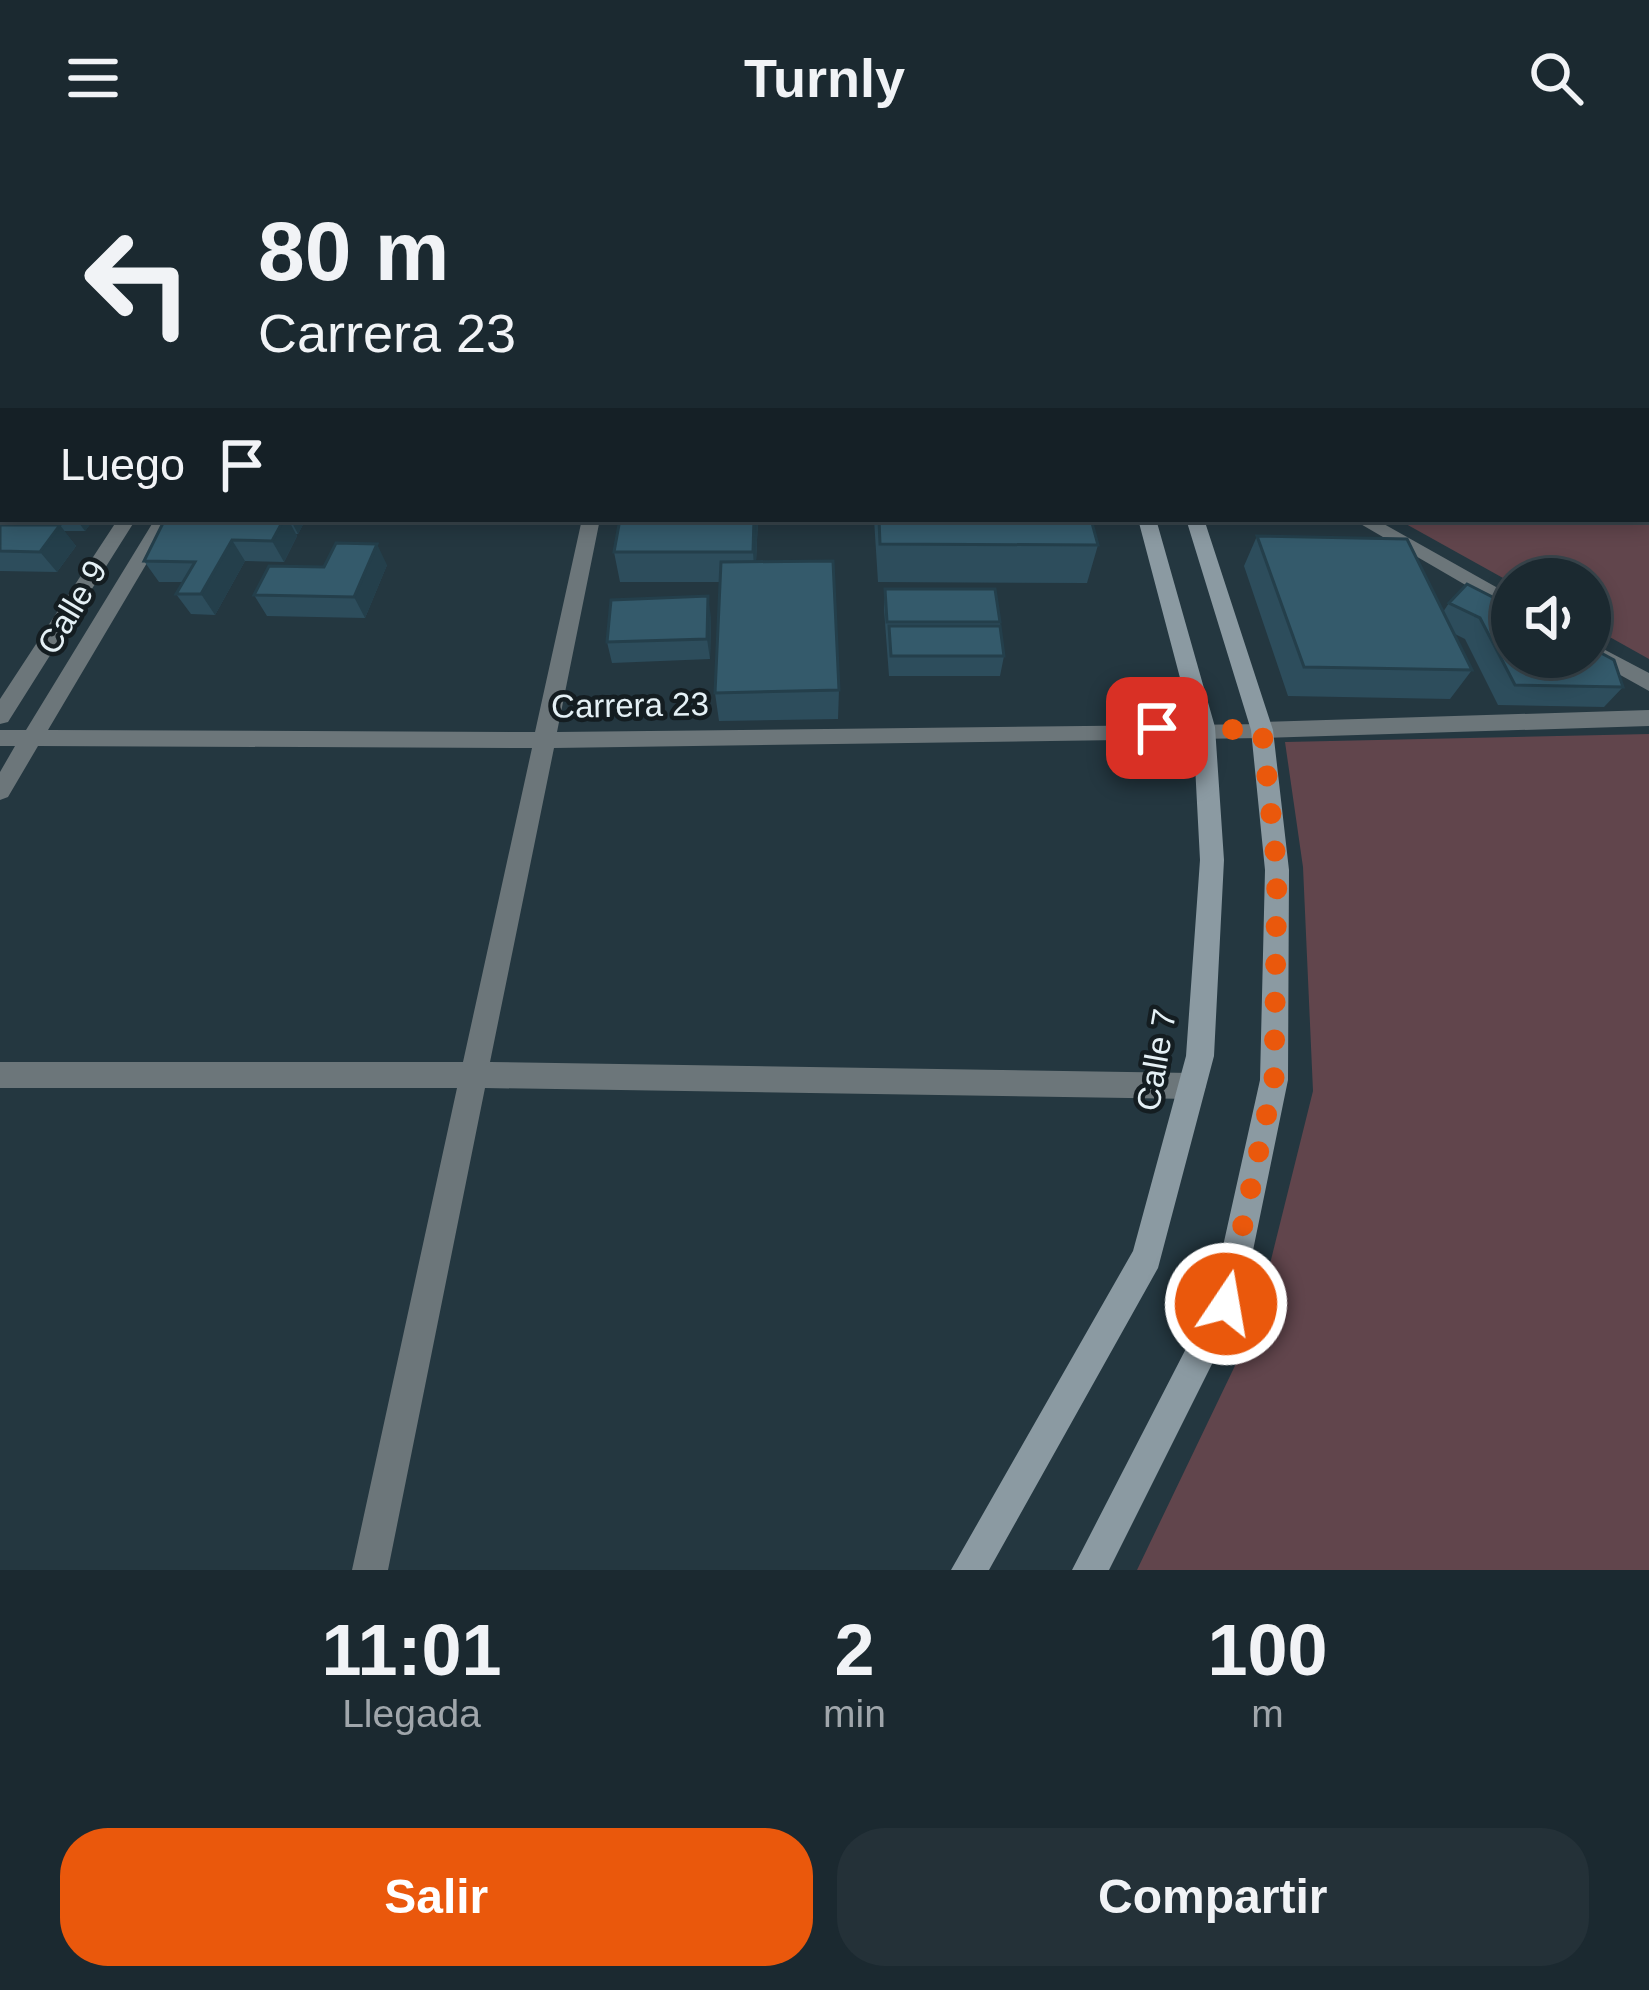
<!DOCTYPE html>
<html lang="es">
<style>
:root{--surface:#1b2930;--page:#243138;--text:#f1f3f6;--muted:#a0a6ab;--line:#39454c;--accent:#ea580c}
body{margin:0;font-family:Helvetica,sans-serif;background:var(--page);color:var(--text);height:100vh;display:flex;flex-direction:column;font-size:45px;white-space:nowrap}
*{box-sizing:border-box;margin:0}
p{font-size:39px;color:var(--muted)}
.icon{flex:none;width:66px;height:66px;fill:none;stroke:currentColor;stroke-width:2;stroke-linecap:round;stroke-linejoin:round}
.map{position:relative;height:1414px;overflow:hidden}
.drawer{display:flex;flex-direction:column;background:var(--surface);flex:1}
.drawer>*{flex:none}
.top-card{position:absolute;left:0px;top:0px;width:1650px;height:366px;box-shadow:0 6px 18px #0003,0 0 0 3px var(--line);background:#1b2930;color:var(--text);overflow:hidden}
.fabs{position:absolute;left:1491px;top:402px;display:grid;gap:24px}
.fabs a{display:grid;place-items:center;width:120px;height:120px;border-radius:50%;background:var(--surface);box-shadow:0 6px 18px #0003,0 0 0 3px var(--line);font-size:60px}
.pin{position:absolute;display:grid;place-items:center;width:102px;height:102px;color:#fff;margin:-51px;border-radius:24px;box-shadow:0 6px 18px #0006}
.me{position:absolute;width:132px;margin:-66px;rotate:12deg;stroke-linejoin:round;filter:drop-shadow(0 0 9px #0008)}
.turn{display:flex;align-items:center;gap:42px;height:252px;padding:0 60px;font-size:54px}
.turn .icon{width:156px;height:156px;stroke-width:2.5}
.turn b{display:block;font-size:84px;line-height:102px}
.then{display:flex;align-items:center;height:114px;padding:0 60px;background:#0003;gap:24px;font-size:45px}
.eta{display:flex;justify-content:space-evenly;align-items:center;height:204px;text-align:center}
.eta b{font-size:72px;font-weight:700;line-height:84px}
.primary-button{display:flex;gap:24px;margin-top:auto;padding:24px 60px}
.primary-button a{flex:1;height:138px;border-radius:48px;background:var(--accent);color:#fff;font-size:48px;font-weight:700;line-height:138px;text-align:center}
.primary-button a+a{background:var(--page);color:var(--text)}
header{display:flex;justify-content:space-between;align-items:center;height:156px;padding:0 60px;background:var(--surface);font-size:54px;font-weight:700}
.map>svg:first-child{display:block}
.green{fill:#61454c}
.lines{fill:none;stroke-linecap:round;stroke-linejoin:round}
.service{fill:#6c767a;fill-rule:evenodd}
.minor{fill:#6c767a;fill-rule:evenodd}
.secondary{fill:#8b9aa2;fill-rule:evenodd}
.wall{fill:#2d4d5c}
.shaded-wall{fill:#243f4b}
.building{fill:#345a6b;stroke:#243f4b;stroke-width:3}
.route{stroke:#ea580c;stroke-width:21;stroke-dasharray:0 37.8}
.labels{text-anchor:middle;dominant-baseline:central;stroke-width:9;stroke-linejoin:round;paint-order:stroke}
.street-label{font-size:33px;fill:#e4f0f5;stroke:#141d21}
</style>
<header><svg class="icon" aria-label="menu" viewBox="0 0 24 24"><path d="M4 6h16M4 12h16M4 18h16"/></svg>Turnly<svg class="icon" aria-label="search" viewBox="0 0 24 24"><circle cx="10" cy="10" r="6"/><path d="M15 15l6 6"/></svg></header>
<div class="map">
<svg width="1649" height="1414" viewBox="0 0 1649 1414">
<rect width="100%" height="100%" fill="#243740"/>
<path class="green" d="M1089,0H1649V503L1590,470V423H1512V427L1397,363H1647V3Z
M1649,578V1414H1137L1255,1168L1313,935L1303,711L1285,586Z"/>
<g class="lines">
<path class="service" d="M1352,363H1375L1512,440V456Z
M1590,486L1649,517V535L1588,501Z
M1649,554V570L1262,582L1251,574L1262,566Z"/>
<path class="minor" d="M666,0H678V3H666Z
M915,0H927V3H915Z
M0,52H3V60H0Z
M0,285H3V295H0Z
M118,363H136L8,566L0,568V543Z
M155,363H173L48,574L535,576L582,363H600L557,576L1270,568L1273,574L1262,582L554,592L490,906L1192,917L1202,921L1206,930L1202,939L1192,943L485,932L388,1414H352L457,932H0V906H463L532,592L38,590L8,641L0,644V616L15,590H0V574H26Z"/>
<path class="secondary" d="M1033,0H1045L1046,3H1034Z
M1067,0H1079L1080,3H1068Z
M1138,363H1156L1215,571L1224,704L1214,900L1158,1112L989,1414H951L1133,1095L1186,900L1200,704L1193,571Z
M1186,363H1204L1273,574L1289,714L1288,924L1242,1148L1109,1414H1072L1211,1144L1260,924L1265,714L1251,574Z"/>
</g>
<path class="wall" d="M524,0H637L638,3H525Z
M692,0H751V3H693Z
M0,97H3V143H0Z
M0,168H3V233H0Z
M0,302L3,363H94L85,375H64L76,390L57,416L0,415Z
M165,363H306L298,378H296L297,380L284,406L245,405L215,459L191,458L176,438L183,426H159L144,405Z
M758,363L756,406L839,534L838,563L719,565L715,537L720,426H620L614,396Z
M874,363H1091L1098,389L1087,427L878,426Z
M1257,380L1443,456L1449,447L1623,531L1604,551L1498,549L1465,483L1453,477L1472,514L1450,543L1288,540L1244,410Z
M387,409L365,462L267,460L254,439L324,411Z
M885,433L1000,466L1004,500L1000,520H889L884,453Z
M711,461L710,503L612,507L607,486Z"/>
<path class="shaded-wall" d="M837,0H872V3H816Z
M3,345V363H22L8,364L15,373L0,392V349Z
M76,363H94L85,375Z
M284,363H288L297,380L284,406L272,385Z
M290,363H306L298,378Z
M754,363H758L755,426L753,396Z
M60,369L76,390L57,416L40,396Z
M232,384L245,405L215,459L201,438Z
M377,388L387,409L365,462L354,441Z
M708,440L711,461L710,503L707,483Z"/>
<path class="building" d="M19,0H68L65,3H16Z
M99,0H201L198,3H96Z
M218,0H274L271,3H215Z
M283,0H332L330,3H280Z
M385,0H445L443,3H383Z
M478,0H514L513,3H476Z
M558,0H630L629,3H557Z
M0,97H3V123H0Z
M0,168H3V213H0Z
M0,302H3V346L0,349Z
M165,363H284L272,385L232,384L201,438H176L195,406L144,405Z
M620,363H754L753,396H614Z
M879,363H1091L1098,389L880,388Z
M0,369H60L40,396L0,395Z
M1257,380L1407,383L1472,514L1304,511Z
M336,387L377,388L354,441L254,439L269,410L324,411Z
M833,405L839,534L715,537L721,406Z
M1467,428L1512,451V501H1590V491L1614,504L1623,531L1515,529L1480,462L1449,447Z
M885,433H995L1000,466H887Z
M708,440L707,483L607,486L611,444Z
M889,470H1000L1004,500H891Z"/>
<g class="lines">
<path class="route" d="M1157,572L1262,574L1277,714L1274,924L1226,1148"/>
</g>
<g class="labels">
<g class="street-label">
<text transform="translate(72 451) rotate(-59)">Calle 9</text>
<text transform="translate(630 549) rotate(-1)">Carrera 23</text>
<text transform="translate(1156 904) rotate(-80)">Calle 7</text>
</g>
</g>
</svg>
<div class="fabs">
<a><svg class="icon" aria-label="sound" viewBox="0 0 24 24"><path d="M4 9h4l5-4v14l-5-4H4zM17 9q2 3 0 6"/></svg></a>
</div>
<div class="pin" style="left:1157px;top:572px;background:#d93025"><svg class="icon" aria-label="arrive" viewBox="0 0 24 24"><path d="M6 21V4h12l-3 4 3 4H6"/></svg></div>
<svg class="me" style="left:1226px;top:1148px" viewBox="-20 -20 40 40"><circle r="17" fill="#ea580c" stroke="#fff" stroke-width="3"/><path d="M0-11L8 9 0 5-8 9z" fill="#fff"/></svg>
<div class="top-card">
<div class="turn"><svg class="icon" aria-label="left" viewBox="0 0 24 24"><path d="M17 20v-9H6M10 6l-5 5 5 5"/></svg><div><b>80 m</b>Carrera 23</div></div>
<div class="then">Luego<svg class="icon" aria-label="arrive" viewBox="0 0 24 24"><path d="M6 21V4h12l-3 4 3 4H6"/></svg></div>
</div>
</div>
<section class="drawer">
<div class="eta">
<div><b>11:01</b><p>Llegada</p></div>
<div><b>2</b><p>min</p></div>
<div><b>100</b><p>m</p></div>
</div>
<div class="primary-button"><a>Salir</a><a>Compartir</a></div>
</section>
